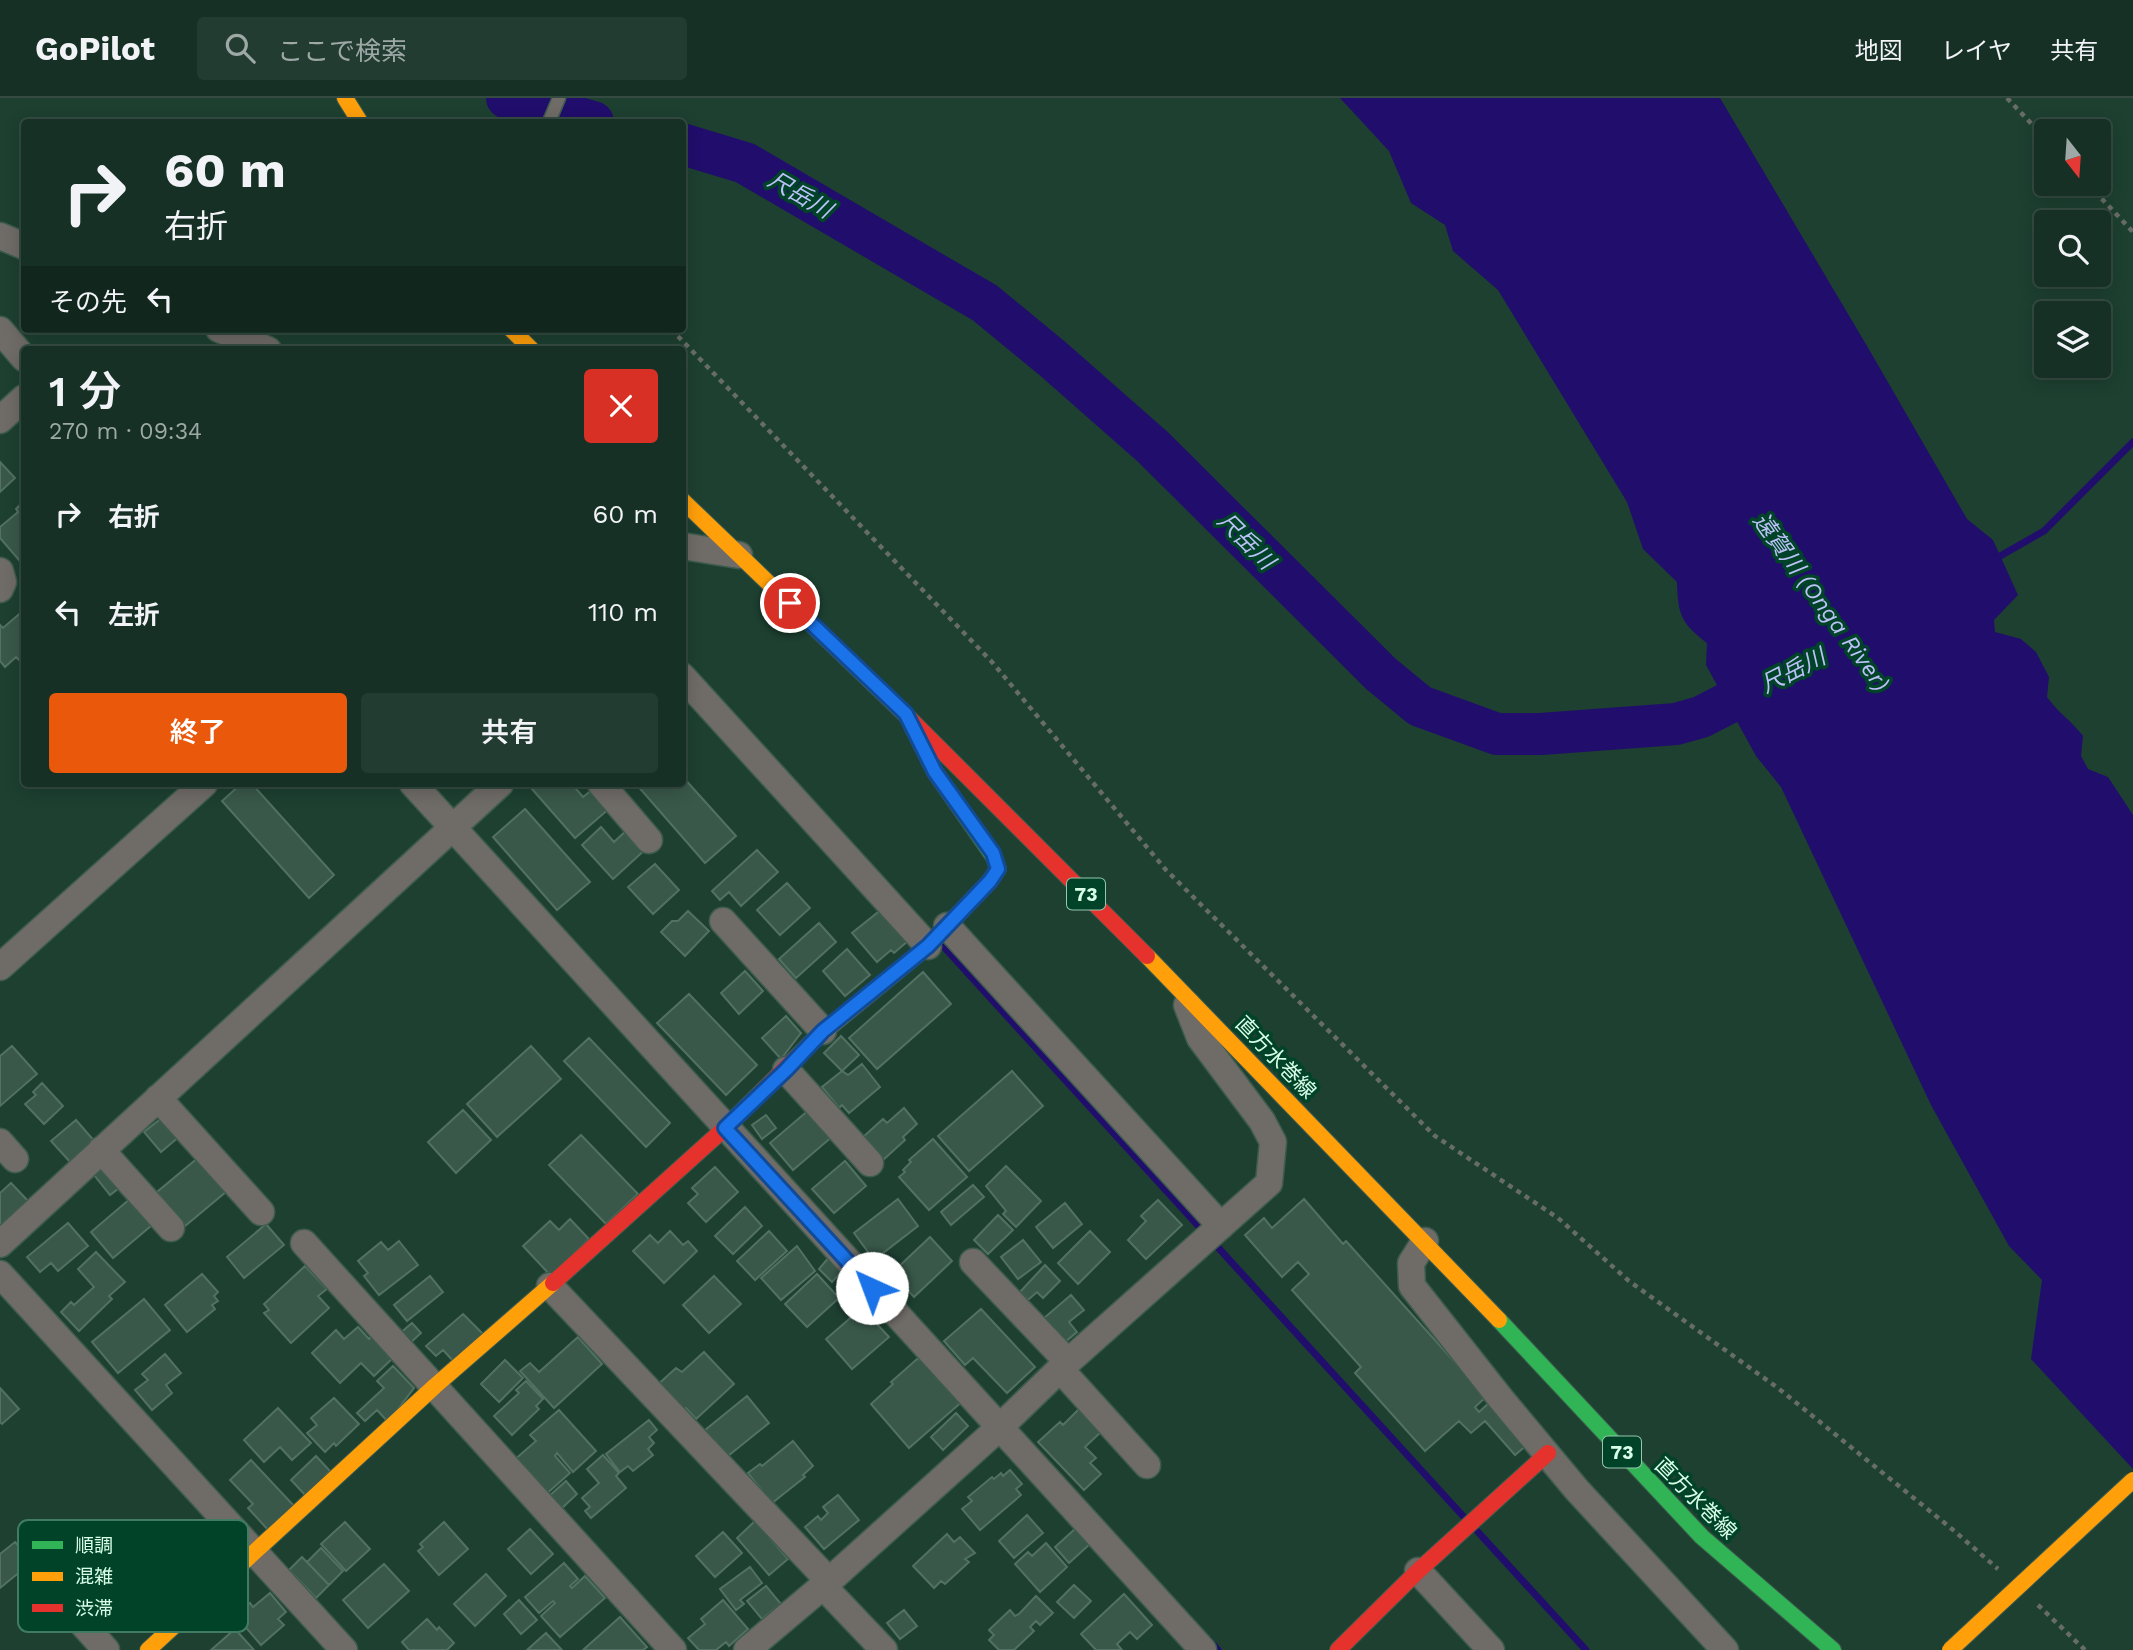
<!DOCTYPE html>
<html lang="ja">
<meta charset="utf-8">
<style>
:root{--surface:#163025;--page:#233c32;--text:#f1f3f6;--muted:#9ea9a7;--line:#354b42;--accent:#ea580c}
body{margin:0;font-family:"Work Sans","Noto Sans JP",sans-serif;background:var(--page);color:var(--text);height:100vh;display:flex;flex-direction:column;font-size:26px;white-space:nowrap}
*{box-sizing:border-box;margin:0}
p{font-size:23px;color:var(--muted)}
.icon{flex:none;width:38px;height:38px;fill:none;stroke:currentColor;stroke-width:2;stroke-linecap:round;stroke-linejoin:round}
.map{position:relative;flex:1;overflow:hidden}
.details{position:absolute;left:21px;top:248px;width:665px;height:441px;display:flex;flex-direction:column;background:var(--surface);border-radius:7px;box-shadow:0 4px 18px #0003,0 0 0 2px var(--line)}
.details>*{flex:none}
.hud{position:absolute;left:21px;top:21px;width:665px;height:214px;border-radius:7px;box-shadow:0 4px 18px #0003,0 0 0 2px var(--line);background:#163025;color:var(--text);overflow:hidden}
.needle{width:46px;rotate:163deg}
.controls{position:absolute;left:2034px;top:21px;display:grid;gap:14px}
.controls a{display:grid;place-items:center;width:77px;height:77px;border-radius:7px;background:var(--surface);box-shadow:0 4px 18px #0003,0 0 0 2px var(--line);font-size:35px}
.pin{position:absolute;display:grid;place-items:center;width:60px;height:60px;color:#fff;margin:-30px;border:4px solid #fff;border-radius:50%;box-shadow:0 2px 7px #0007}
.me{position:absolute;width:77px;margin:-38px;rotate:317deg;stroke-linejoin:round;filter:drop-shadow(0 0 5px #0008)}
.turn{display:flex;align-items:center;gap:24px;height:147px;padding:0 28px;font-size:32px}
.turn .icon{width:91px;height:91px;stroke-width:2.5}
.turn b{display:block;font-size:49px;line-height:60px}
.then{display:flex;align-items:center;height:66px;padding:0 28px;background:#0003;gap:14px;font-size:26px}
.round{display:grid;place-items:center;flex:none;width:74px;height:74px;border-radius:7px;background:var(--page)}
.headline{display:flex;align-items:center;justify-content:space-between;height:119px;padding:0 28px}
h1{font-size:42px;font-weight:600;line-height:52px}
.button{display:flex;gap:14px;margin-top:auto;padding:14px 28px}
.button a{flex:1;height:80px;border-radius:7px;background:var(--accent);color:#fff;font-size:28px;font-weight:600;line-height:80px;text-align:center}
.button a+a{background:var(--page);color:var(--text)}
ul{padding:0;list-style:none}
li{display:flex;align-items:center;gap:21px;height:98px;padding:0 28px}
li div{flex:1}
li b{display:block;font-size:26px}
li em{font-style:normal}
header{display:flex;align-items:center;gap:42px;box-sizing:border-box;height:98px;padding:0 35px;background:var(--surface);border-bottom:2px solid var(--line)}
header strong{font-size:33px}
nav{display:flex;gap:38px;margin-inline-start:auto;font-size:24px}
.search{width:490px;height:63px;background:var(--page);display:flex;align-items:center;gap:18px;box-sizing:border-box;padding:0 24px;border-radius:7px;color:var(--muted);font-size:26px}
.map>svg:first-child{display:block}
.water{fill:#210d6c}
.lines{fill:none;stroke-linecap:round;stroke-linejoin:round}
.stream{stroke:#210d6c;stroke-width:7}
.river{stroke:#210d6c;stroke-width:42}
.building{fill:#39584a;stroke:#527162;stroke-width:2}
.lane-casing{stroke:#3d5c4d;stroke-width:15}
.street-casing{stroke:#3d5c4d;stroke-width:29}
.fast-casing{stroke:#3d5c4d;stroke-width:18}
.slow-casing{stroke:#3d5c4d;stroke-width:18}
.jam-casing{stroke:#3d5c4d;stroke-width:18}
.path{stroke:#676d66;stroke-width:4.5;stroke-dasharray:5 5;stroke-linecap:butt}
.lane{stroke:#6f6b67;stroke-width:12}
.street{stroke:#6f6b67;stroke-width:26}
.fast{stroke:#30b455;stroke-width:16}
.slow{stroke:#ff9f0a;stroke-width:16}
.jam{stroke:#e5322d;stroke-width:16}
.slow-bridge-casing{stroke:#3d5c4d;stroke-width:18;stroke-linecap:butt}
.slow-bridge{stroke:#ff9f0a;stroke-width:16}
.route-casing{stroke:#114b97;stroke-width:18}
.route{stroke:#1a73e8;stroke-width:12}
.labels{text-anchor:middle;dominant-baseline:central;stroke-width:7;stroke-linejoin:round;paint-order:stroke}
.shield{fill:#004328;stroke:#97c6ae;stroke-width:2}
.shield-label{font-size:19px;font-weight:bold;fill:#d8fee8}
.street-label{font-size:21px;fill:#d8fee8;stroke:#004328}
.water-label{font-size:23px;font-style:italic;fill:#bbc2f7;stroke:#004328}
.key{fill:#004328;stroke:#417b62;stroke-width:2}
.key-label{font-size:19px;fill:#d8fee8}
</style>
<header>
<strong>GoPilot</strong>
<div class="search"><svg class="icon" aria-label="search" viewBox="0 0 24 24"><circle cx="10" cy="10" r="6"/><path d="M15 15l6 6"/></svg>ここで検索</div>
<nav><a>地図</a><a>レイヤ</a><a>共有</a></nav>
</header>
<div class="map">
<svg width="2133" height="1552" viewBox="0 0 2133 1552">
<rect width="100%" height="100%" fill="#1d4031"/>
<path class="water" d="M1340,0H1720L1867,248L1967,421L1993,442L2018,497L1994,522L1995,534L2021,541L2036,554L2049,579L2047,599C2058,615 2071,622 2083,638L2081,658L2088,671L2108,679L2133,717V1371L2031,1261L2042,1182L2009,1148L1931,1007L1781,689L1756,658L1706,567L1707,545C1681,525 1678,517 1677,484L1643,451L1627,404L1498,192L1453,153L1445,127L1411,105L1389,53Z"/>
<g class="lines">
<path class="stream" d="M1993,462L2044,433L2133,344
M943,848L1463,1418
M1478,1434L1586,1552
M1209,1542L1218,1552"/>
<path class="river" d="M507,0L593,24
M682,46L745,65L985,205L1053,261L1153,349L1381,576L1420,608L1497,636H1541L1676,626L1701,619L1779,579"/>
</g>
<path class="building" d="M0,364L15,380L0,394Z
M24,403V457L19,462L0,440V429L18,414L16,411Z
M24,512V558L19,562L16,559L5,569L0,563V527L3,530Z
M682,678L736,738L705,765L636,686H682Z
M241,686H252L334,777L309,800L222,703Z
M538,686H572L583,699L593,691L610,710L575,740L532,691Z
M525,711L590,784L557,812L493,739Z
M601,729L614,744L629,730L647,750L613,781L582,747Z
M757,752L778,774L741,808L729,794L720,802L712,793Z
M655,766L679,792L653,816L628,789Z
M787,785L810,810L780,837L757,812Z
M882,811L908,843L894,855L891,852L877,864L852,835Z
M688,813L709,833L685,858L661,834L672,823H678Z
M819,825L836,844L796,880L779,861Z
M847,851L870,877L845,898L823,873Z
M745,873L763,893L739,916L721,895Z
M923,874L951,906L877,971L849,940Z
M689,896L757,967L726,997L657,925Z
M786,918L801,935L781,961L762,940Z
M841,938L859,957L842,973L824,955Z
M589,940L670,1025L646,1049L564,963Z
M12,948L37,976L0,1008V958Z
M531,948L561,981L497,1039L467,1006Z
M862,966L880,989L849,1015L842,1007L839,1010L822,989L842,973L848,977Z
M1012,973L1043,1008L969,1073L938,1038Z
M42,985L63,1008L44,1026L25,1006L36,997L33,994Z
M904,1010L917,1026L903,1039L905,1042L883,1062L863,1039L883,1021L887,1025Z
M810,1011L833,1038L793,1072L770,1045Z
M463,1012L491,1042L456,1075L428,1044Z
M766,1017L776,1030L762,1041L752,1027Z
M163,1019L180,1038L161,1054L144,1034Z
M76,1022L96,1045L72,1066L51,1043Z
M581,1037L638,1096L606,1126L549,1067Z
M933,1041L967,1079L929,1112L899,1079L905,1074L903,1072L911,1064L909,1062Z
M199,1059L227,1093L185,1128L157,1094Z
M845,1063L866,1088L834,1115L812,1091Z
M106,1067L123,1087L110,1097L94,1077Z
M1006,1068L1041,1103L1016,1129L1003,1116L1006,1113L986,1088Z
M715,1069L738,1094L706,1124L688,1105L698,1096L692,1090Z
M11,1085L30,1105L3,1129L0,1125V1095Z
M973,1087L984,1099L951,1127L941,1114Z
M131,1100L152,1127L113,1160L91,1134Z
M898,1101L918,1128L874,1162L854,1135Z
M1304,1101L1343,1146L1346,1143L1486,1299L1475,1309L1479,1314L1490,1304L1528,1346L1515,1357L1485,1323L1471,1335L1459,1323L1425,1353L1355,1275L1361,1269L1292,1192L1309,1176L1298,1164L1282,1179L1245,1137L1264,1120L1272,1130Z
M1158,1102L1182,1127L1146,1161L1128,1142L1146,1123L1141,1118Z
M1065,1105L1082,1126L1053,1150L1036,1129Z
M745,1109L762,1128L733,1156L715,1138Z
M998,1117L1013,1132L988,1156L974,1142Z
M570,1121L589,1141L551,1178L523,1148L550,1123L559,1132Z
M68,1125L88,1148L58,1173L51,1165L40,1174L27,1159Z
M266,1126L284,1147L244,1180L227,1159Z
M670,1133L683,1147L688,1143L697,1153L664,1185L633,1153L650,1137L658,1145Z
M769,1133L787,1153L755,1182L737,1163Z
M1090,1133L1110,1154L1078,1186L1058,1165Z
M930,1139L952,1163L914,1199L892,1175Z
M1023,1142L1041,1164L1018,1181L1001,1159Z
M399,1143L418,1167L379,1197L364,1178L368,1175L358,1163L381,1144L388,1152Z
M797,1148L815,1173L781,1202L761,1180Z
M96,1154L125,1184L109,1198L112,1201L79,1233L61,1214L71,1204L74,1207L94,1189L78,1171Z
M830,1158L844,1171L832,1184L819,1171Z
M1045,1167L1060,1183L1043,1200L1037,1194L1028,1202L1020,1194Z
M305,1168L327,1191L318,1198L329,1210L291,1245L264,1215L269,1212L264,1206Z
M202,1176L218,1194L214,1198L218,1203L212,1207L215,1211L187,1234L165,1207Z
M817,1176L839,1200L807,1229L785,1206Z
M430,1178L443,1194L407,1223L394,1207Z
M714,1178L741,1206L709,1235L683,1207Z
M1071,1197L1084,1212L1069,1224L1077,1234L1065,1244L1044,1220Z
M144,1201L170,1232L118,1275L92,1244Z
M862,1210L889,1239L852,1271L826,1241Z
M981,1211L1035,1269L1007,1295L973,1260L965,1267L944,1243Z
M463,1216L484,1237L455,1265L443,1252L436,1258L426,1248Z
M412,1225L421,1235L408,1247L398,1237Z
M358,1229L369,1241L374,1236L395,1258L374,1278L361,1265L340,1285L312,1255L336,1232L344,1241Z
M578,1239L602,1266L554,1310L520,1273L530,1265L539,1274Z
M704,1254L734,1286L696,1321L686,1310L678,1316L654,1290L676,1270L682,1274Z
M165,1256L181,1275L166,1287L172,1295L152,1312L135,1292L148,1282L142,1276Z
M917,1261L930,1264L964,1302L909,1350L871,1306L893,1286L891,1284Z
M505,1262L523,1280L499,1304L481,1286Z
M393,1268L414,1290L388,1324L377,1312L365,1323L357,1315L384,1290L377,1283Z
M526,1283L543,1301L536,1308L539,1311L512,1337L494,1318L519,1295L516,1292Z
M0,1290L19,1311L2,1326L0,1324Z
M747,1298L769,1325L728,1358L699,1337Z
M334,1300L359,1326L336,1348L334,1345L325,1354L307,1335L317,1327L311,1320Z
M1081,1309L1103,1332L1085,1349L1096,1360L1090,1365L1101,1376L1084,1392L1038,1344L1060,1324L1063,1327Z
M278,1310L311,1345L292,1362L280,1349L264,1364L244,1342Z
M559,1312L596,1353L573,1374L557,1355L555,1358L570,1375L544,1398L513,1363L536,1343L530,1337Z
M956,1315L968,1328L943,1352L931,1339Z
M649,1322L657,1332L649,1339L654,1345L648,1351L653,1357L633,1373L628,1368L620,1374L606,1356Z
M793,1343L813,1368L803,1377L805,1379L772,1405L748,1375L760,1366L762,1368Z
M603,1357L619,1375L616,1378L626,1390L591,1420L585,1413L590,1409L582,1400L599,1385L587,1371Z
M316,1358L330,1373L307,1399L291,1382Z
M251,1362L295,1409L269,1433L248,1410L253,1406L230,1382Z
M1010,1372L1022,1386L1016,1391L1021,1397L980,1432L962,1411L972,1403L968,1399L992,1379L994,1381L1001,1375L1003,1378Z
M566,1383L577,1396L560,1412L548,1399Z
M838,1397L859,1422L824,1451L805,1429L818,1418L821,1422L828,1415L823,1409Z
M1027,1417L1043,1435L1014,1460L999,1443Z
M755,1423L788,1461L769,1477L737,1440Z
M345,1424L370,1451L346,1473L321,1446Z
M444,1424L468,1451L439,1477L418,1453L423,1449L420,1446Z
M1076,1430L1090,1446L1069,1465L1055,1449Z
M530,1431L553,1456L531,1476L508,1451Z
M723,1434L742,1455L715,1479L696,1458Z
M947,1436L954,1444L960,1439L975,1455L965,1461L969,1464L945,1486L941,1483L934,1490L913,1468Z
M15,1444L25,1455L20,1459L27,1468L0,1490V1456Z
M1046,1445L1067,1469L1040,1494L1015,1466L1028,1454L1032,1458Z
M321,1450L343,1473L329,1487L307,1464Z
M302,1459L329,1487L316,1500L289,1472Z
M564,1465L578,1481L570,1488L572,1490L585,1478L605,1500L560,1539L541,1518L555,1505L553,1503L539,1515L525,1499Z
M384,1466L409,1493L368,1530L343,1502Z
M750,1469L762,1485L740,1502L744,1506L736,1512L720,1491Z
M486,1476L506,1498L475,1528L454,1506Z
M1074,1487L1091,1503L1074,1520L1057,1504Z
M766,1488L781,1506L762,1521L747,1503Z
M270,1495L286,1514L278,1521L284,1527L261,1547L235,1517L250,1505L253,1509Z
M1124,1496L1152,1527L1137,1541L1130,1534L1117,1546L1122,1552H1096L1081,1536Z
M1036,1498L1053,1515L1040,1527L1036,1523L1030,1529L1034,1533L1014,1552H999L989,1542L994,1537L989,1532L1010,1512L1015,1518L1019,1516Z
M519,1502L537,1522L521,1536L504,1516Z
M723,1502L748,1531L729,1548L726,1544L716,1552H699L688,1540L705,1526L701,1521Z
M904,1512L917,1528L900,1541L887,1525Z
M620,1519L647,1549L643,1552H583Z
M427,1521L437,1532L439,1529L454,1545L447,1552H409L402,1544Z
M235,1531L254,1552H211Z
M546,1535L562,1552H527Z"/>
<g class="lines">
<g class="lane-casing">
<path id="lane" d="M549,24L559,0"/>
</g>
<g class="street-casing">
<path id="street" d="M0,138L24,148
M219,231L268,252
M0,232L24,260
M0,322L24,300
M682,448L739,457
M0,473L3,484L0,491
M682,578L928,848
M413,686L1203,1552
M601,686L649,742
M723,823L823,933
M947,828L1221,1128
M0,869L204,686
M786,972L870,1065
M158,1000L261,1114
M0,1044L15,1061
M101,1052L171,1130
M1425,1143L1411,1165L1412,1188L1501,1301L1577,1392L1725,1552
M304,1145L673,1552
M0,1146L500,686
M973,1164L1068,1264
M0,1176L344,1552
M550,1188L829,1483
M1060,1271L1147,1367
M32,1469L106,1552
M1418,1473L1491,1552
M823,1488L884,1552
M747,1552L829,1483L1000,1329L1060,1271L1269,1085L1273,1044L1262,1023L1200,940L1187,907"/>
</g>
<g class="fast-casing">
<path id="fast" d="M911,626L935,674L994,759
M1499,1222L1702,1439L1833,1552"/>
</g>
<g class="slow-casing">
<path id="slow" d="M345,0L360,24
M511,231L532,252
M682,402L906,617
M1147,858L1499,1222
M815,941L928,848L990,783L998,771L994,759
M148,1552L435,1288L553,1185"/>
</g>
<g class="jam-casing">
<path id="jam" d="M906,617L1147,858
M553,1185L725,1030L815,941
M1338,1552L1418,1473L1548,1355"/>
</g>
<path class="path" d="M2007,0L2046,41
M2088,86L2133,134
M671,231L992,564L1166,772L1435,1038L1558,1120L1629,1183L1778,1290L1952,1431L1998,1471
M2038,1507L2085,1552"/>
<use href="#lane" class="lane"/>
<use href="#street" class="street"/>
<use href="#fast" class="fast"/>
<use href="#slow" class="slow"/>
<use href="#jam" class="jam"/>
<g class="slow-bridge-casing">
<path id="slow-bridge" d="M1950,1552L2133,1382"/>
</g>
<use href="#slow-bridge" class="slow-bridge"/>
</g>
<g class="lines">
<g class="route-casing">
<path id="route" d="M790,505L906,616L935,674L993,755L998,771L990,783L928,848L823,933L786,972L725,1030L872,1190"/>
</g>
<use href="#route" class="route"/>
</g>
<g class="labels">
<g class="shield">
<rect x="1067" y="780.5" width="38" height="31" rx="5"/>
<rect x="1603" y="1338.5" width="38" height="31" rx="5"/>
</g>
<g class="shield-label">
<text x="1086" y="796">73</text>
<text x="1622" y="1354">73</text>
</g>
<g class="street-label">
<text transform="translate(1276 959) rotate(46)">直方水巻線</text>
<text transform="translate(1696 1400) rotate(45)">直方水巻線</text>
</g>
<g class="water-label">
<text transform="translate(800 97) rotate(30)">尺岳川</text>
<text transform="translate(1246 443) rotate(45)">尺岳川</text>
<text transform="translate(1821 504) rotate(54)">遠賀川 (Onga River)</text>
<text transform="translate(1793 573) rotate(-27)">尺岳川</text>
</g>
</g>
<rect x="18" y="1422" width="230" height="112" rx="10" class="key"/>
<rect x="32" y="1443" width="31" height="8" fill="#30b455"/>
<rect x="32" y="1474" width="31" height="9" fill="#ff9f0a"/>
<rect x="32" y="1506" width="31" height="8" fill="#e5322d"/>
<g class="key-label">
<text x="75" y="1454">順調</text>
<text x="75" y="1485">混雑</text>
<text x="75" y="1517">渋滞</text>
</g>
</svg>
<div class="controls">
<a><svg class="needle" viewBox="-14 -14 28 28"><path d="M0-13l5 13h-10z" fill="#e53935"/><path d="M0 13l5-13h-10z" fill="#9ea9a7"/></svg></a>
<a><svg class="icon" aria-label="search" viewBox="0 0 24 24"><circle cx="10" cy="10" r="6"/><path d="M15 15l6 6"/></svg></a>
<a><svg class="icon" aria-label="layers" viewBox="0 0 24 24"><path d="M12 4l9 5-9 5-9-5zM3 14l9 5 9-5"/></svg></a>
</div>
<div class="pin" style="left:790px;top:505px;background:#d93025"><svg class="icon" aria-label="arrive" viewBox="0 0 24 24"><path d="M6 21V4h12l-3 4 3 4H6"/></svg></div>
<svg class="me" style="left:872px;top:1190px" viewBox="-20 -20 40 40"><circle r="19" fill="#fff"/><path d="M0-13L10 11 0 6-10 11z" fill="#1a73e8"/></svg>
<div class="hud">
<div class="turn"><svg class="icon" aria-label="right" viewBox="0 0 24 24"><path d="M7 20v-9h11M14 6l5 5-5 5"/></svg><div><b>60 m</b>右折</div></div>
<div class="then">その先<svg class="icon" aria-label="left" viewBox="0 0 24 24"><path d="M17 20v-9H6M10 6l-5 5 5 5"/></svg></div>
</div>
<section class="details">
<div class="headline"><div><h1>1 分</h1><p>270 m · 09:34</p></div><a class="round" style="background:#d93025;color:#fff"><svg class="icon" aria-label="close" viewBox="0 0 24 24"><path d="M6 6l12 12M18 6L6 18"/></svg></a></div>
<ul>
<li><svg class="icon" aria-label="right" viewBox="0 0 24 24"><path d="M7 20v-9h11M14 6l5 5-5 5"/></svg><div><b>右折</b></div><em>60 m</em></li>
<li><svg class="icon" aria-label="left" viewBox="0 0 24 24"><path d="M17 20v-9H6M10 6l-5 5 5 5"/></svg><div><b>左折</b></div><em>110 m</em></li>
</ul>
<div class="button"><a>終了</a><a>共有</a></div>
</section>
</div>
